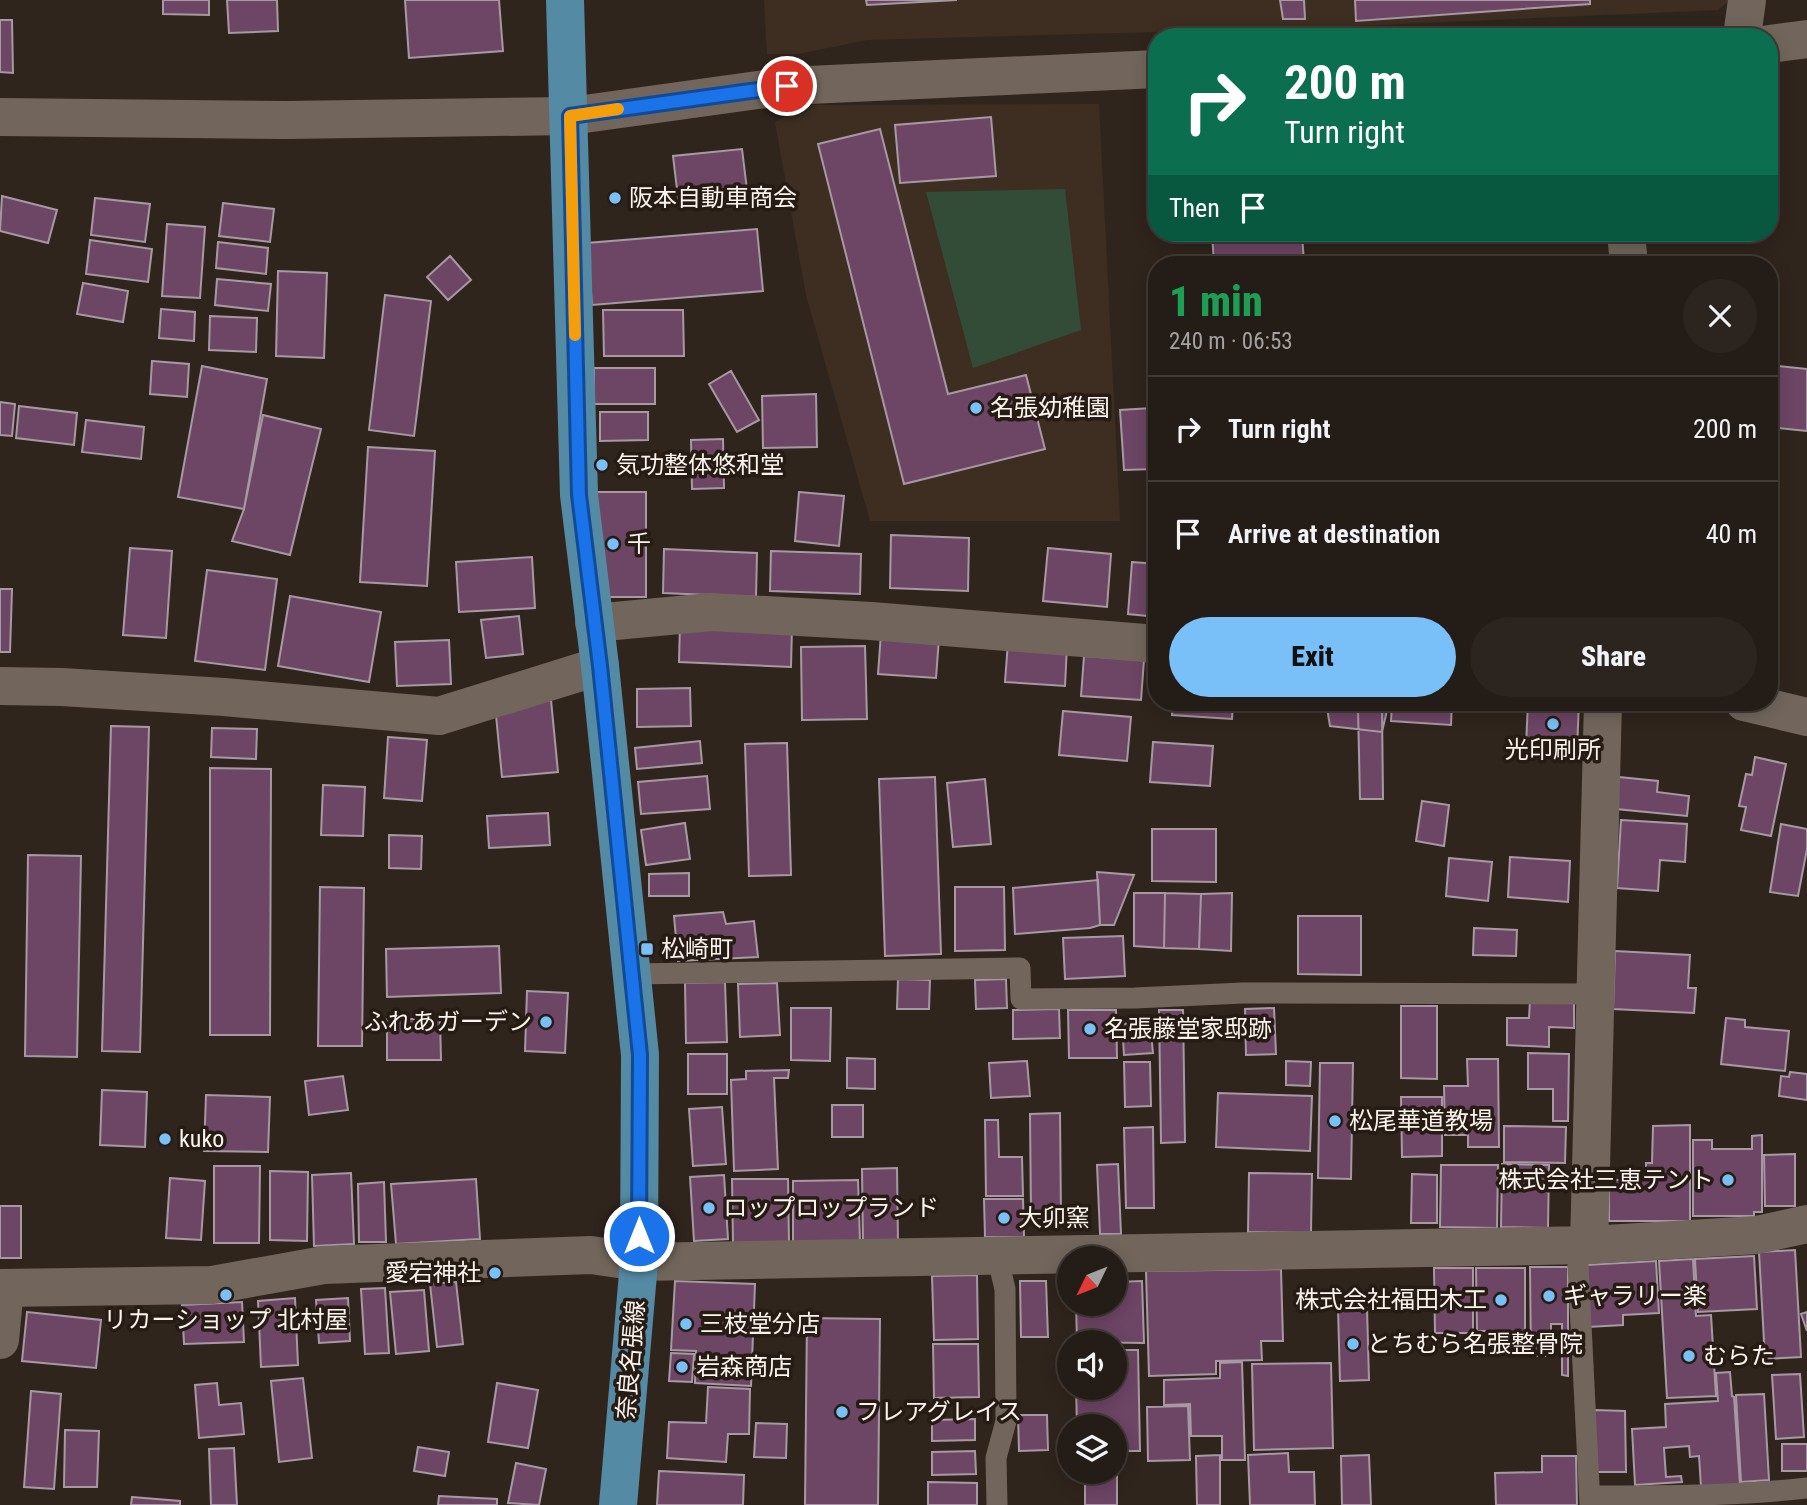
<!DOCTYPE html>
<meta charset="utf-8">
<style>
:root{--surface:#241c16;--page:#2c251f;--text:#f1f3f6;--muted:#a3a1a1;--line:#413a35;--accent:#79bff8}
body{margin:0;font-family:"Roboto Condensed","Noto Sans JP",sans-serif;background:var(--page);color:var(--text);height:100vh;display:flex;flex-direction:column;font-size:26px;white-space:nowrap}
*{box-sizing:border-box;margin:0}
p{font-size:23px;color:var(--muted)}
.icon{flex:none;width:38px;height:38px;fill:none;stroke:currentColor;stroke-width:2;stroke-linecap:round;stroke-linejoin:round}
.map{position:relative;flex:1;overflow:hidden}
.drawer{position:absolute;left:1148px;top:256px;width:630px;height:455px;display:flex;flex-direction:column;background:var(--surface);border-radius:28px;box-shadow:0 4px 18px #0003,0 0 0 2px var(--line)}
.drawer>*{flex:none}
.guide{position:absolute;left:1148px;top:28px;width:630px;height:214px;border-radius:28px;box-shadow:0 4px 18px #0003,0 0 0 2px var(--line);background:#0b6e4f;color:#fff;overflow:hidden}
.needle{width:46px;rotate:227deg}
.fabs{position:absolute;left:1057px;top:1246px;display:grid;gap:14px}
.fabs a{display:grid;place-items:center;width:70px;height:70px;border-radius:50%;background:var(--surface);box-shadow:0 4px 18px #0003,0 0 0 2px var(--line);font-size:35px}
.pin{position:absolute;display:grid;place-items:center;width:60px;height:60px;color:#fff;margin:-30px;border:4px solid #fff;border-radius:50%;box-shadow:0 2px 7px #0007}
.me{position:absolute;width:77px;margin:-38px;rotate:0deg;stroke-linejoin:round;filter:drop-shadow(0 0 5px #0008)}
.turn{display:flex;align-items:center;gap:24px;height:147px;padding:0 21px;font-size:32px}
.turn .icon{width:91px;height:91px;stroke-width:2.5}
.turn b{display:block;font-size:49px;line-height:60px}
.then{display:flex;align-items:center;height:66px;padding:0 21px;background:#0003;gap:14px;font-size:26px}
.round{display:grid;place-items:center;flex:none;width:74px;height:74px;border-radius:37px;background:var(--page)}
.head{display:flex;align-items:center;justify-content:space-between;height:119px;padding:0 21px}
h1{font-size:42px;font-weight:800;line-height:52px;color:#1e9e55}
.primary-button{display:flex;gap:14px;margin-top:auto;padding:14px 21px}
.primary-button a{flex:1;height:80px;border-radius:42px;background:var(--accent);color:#111;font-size:28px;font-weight:800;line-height:80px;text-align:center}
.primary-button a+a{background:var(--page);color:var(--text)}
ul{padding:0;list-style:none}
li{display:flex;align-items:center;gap:21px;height:105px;padding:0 21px;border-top:2px solid var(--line)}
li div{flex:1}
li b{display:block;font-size:26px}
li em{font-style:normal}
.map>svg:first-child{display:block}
.built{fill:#3e2e21}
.green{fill:#324c37}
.building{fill:#6d4565;stroke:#a799a3;stroke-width:2}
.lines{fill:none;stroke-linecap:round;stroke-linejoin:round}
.lane{stroke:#72665c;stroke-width:21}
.street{stroke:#72665c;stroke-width:38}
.secondary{stroke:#72665c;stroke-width:38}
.primary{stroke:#548aa3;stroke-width:38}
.route-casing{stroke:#114b97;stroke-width:18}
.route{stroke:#1a73e8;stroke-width:12}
.slow{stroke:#f59e0b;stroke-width:12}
.poi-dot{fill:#79bff8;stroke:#261c14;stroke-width:2.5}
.labels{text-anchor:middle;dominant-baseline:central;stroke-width:7;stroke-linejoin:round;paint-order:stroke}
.poi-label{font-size:24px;fill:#fbf3ee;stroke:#261c14;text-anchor:start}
.street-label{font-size:24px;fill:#fbf3ee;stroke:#261c14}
</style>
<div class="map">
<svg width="1807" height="1505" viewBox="0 0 1807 1505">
<rect width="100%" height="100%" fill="#30251d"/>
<path class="built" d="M764,0H1730L1718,10L1335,27L867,40L798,54H767Z
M1099,104L1120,521H870L806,295L775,122L804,105Z"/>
<path class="green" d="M1065,189L1081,330L973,368L926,192Z"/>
<path class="building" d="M163,0H209V15L163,14Z
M227,0H277L278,31L229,33Z
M405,0H499L503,51L409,58Z
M866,0H957L867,5Z
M1280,0H1304L1305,19H1283Z
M1355,0H1590V4L1356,21Z
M0,20H12L13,73L0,72Z
M991,117L996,176L900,183L895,125Z
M880,129L948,394L1026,375L1045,449L904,484L818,144Z
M742,149L748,198L679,206L673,156Z
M2,196L57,210L48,243L0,231Z
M95,198L150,204L145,242L91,235Z
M223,203L274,209L270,242L219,236Z
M167,224L205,227L200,298L162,296Z
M757,229L763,291L592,305L587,243Z
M1212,233H1302L1304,264H1214Z
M90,240L152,249L148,282L86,274Z
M218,242L268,248L266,274L216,268Z
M450,256L471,280L448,300L427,277Z
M278,271L327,273L324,358L276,356Z
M217,279L271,284L268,311L215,305Z
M83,283L128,291L123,322L77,314Z
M385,295L431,301L414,436L369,430Z
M161,309L195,312L194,341L159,338Z
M603,310H683L684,356H604Z
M210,316L257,318L256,352L209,350Z
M1149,338L1157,339V401H1147Z
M152,361L189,364L187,397L150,394Z
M1769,365L1807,369V431L1769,427Z
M202,366L267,379L244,509L178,497Z
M594,368H655V404H594Z
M731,371L759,420L737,432L709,384Z
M816,394L817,447L763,448L762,396Z
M0,402L15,404L12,436L0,435Z
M19,406L77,413L74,445L16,438Z
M1152,408L1156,469L1124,470L1120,410Z
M600,412H648V440L600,441Z
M263,415L321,429L290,555L232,541L244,509Z
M86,420L144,427L141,459L82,452Z
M723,439L724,488L692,489L691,440Z
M368,447L435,451L427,586L360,582Z
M597,492H646V597H598Z
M799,492L844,496L839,546L795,541Z
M891,535L969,538L968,591L890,588Z
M130,548L172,551L166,638L123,635Z
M1048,548L1111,554L1107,607L1043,601Z
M664,549L757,553L756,597L663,593Z
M771,551L861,554L860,594L770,591Z
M532,557L535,608L459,612L456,562Z
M1132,562L1157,564V617L1128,614Z
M207,570L277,579L265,670L195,661Z
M0,589H12L10,652H0Z
M290,596L381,612L369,682L278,666Z
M519,616L523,654L486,658L481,620Z
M680,623L792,627L791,667L679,662Z
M881,633L939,638L936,678L878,674Z
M449,640L451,684L397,686L395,642Z
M1008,642L1067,646L1065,686L1005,682Z
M865,646L867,719L802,720L801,647Z
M1084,656L1144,660L1141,700L1081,696Z
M690,688L691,726L637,727V689Z
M551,700L558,772L502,777L495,705Z
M1173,702H1233L1232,719L1172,715Z
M1326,702H1389L1382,732L1330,726Z
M1392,702H1452L1451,725L1391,721Z
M1528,702H1579L1577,749L1526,746Z
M1358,709H1382L1383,799H1360Z
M1063,711L1131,717L1127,761L1059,755Z
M111,726L149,727L140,1052L102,1051Z
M212,728L257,729L256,759L211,757Z
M388,737L427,740L422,801L384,798Z
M700,741L702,763L637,769L635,748Z
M1153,742L1213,746L1210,786L1150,782Z
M787,743L791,875L749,876L745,744Z
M1755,757L1786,764L1771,836L1741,830L1746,807L1739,806L1746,774L1752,775Z
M210,768L271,769L270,1035H210Z
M707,776L710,809L641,814L638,782Z
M935,777L941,954L885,956L879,779Z
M1619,777L1658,781L1657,792L1689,796L1687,816L1616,809Z
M985,779L991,844L953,847L947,783Z
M323,785L365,787L363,836L321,835Z
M1422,801L1449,805L1444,846L1416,841Z
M548,813L550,845L489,848L487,816Z
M1621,820L1687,824L1685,862L1660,860L1658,891L1617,888Z
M685,823L690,859L646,865L641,830Z
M1781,824L1807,829V849L1798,896L1770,892Z
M1152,829H1216V882L1152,881Z
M389,835L422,836L421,869L389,868Z
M28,855L81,856L77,1057L25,1056Z
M1510,857L1570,861L1568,902L1508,897Z
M1449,858L1492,862L1488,901L1446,896Z
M1097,872L1134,875L1114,925H1100Z
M689,873V896H649V874Z
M1098,880L1100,925L1090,928L1015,934L1013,888Z
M320,887L364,888L362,1046H318Z
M955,887H1004L1005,950L955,951Z
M1134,893H1165L1164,948L1134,946Z
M1165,893L1201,894L1199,949L1164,948Z
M1232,893L1231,951L1199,949L1201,894Z
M723,912L726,924L754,921L758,957L678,961L674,916Z
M1298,916H1361V975L1298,974Z
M1474,928L1517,930L1516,956L1473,955Z
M1123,936L1125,976L1065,979L1063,938Z
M499,946L501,993L387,997L386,949Z
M1615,951L1690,955L1688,988H1696L1694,1013L1613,1009Z
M898,979L930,980L929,1009H897Z
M1006,979L1007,1008L976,1009L975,980Z
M725,982L727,1042L686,1043L685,983Z
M777,983L780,1035L740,1037L738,984Z
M527,991L568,993L565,1053L525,1051Z
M1530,1000L1574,1001V1028L1549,1027V1047L1507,1045V1018H1529Z
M1401,1006H1437V1079L1401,1078Z
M791,1008H831L830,1061L791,1060Z
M1274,1008L1276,1054L1246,1055L1245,1009Z
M1059,1009L1060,1038L1013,1039V1010Z
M1068,1010H1116L1117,1058H1069Z
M1159,1010H1183L1185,1142L1161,1143Z
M1726,1018L1745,1020V1027L1789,1031L1785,1071L1721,1064Z
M387,1019H440L441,1060H387Z
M1150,1022L1153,1053L1124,1055L1122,1024Z
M1528,1053L1569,1054L1568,1121H1553V1089H1528Z
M688,1054H727V1094H688Z
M847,1058L875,1059V1089L847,1088Z
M1467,1059H1498L1499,1147H1468V1135H1445L1444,1086H1468Z
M1027,1061L1030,1096L991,1098L989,1063Z
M1286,1061L1311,1062L1310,1086L1286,1085Z
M1124,1062H1150L1151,1106L1125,1107Z
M1320,1063H1353L1351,1179L1318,1178Z
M789,1070L788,1078H774L778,1169L734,1171L731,1080L746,1079V1071Z
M1790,1072L1807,1074V1100L1779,1096L1781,1076L1789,1077Z
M343,1076L348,1110L309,1115L305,1081Z
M102,1090L147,1092L145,1147L100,1145Z
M1218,1093L1312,1096L1310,1151L1216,1147Z
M206,1095L270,1097L268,1152L204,1151Z
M1401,1097H1442V1156L1402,1157Z
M832,1105H863V1137H832Z
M722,1107L726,1164L693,1166L689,1109Z
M1060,1113L1061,1218H1031L1030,1114Z
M985,1120H998L999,1157H1022L1023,1196H986Z
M1690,1125V1221H1609V1180H1646V1163H1652L1653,1126Z
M1504,1126L1566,1127L1565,1163L1504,1162Z
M1153,1127L1154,1208H1126L1124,1128Z
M1762,1135V1212H1754V1216H1693V1140H1712V1149H1752V1136Z
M1795,1154V1206H1765L1764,1155Z
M1118,1164L1121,1234H1100L1097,1165Z
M1502,1164L1549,1165L1548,1228L1501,1227Z
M1441,1165H1498L1497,1228L1440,1227Z
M214,1166H260L259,1243H214Z
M897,1168L898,1243L863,1244L862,1169Z
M270,1171L308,1172L307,1241L270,1240Z
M351,1173L354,1244L314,1246L312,1175Z
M1249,1173L1312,1174L1311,1233L1248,1232Z
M1412,1174L1437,1175V1223H1411Z
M724,1175L728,1239L694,1241L690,1177Z
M170,1178L205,1181L201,1240L166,1238Z
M476,1179L480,1239L396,1244L391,1184Z
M732,1179H788L789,1244H733Z
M858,1180L860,1242L793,1243V1181Z
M384,1182L386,1242H359L358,1184Z
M984,1199H1023L1024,1237H985Z
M0,1206H21V1258H0Z
M1795,1250L1801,1357L1765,1359L1759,1252Z
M1754,1256L1757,1309L1698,1312L1695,1259Z
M1693,1259L1696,1316L1711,1315L1716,1396L1667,1398L1659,1261Z
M1656,1261L1659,1313L1623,1315V1325L1588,1327L1585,1265Z
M1530,1267H1568V1376L1562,1375V1324H1551V1356H1531Z
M1434,1268H1473V1333H1435Z
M1476,1268H1525V1331H1477Z
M1281,1269L1283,1341H1261L1262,1360L1216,1361V1374L1149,1376L1146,1271Z
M1115,1273L1116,1282L1142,1281L1144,1343L1077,1342L1076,1304H1115Z
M977,1275L978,1339L934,1340L932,1276Z
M675,1281L755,1284L751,1386L695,1383L696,1351L671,1350Z
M1020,1281H1046L1048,1337H1021Z
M456,1282L463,1344L437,1347L430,1284Z
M385,1288L389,1353L365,1354L361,1289Z
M424,1290L429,1351L396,1354L390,1292Z
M295,1298L298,1365L261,1367L258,1301Z
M348,1298L350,1341L319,1343L316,1300Z
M242,1302L244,1342L184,1344L182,1305Z
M1367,1307L1369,1380L1340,1381L1338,1308Z
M27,1312L101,1320L96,1368L22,1361Z
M1807,1312V1331L1801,1314Z
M807,1318L880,1319L878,1505H805Z
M933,1344H978L979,1397L934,1398Z
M1115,1350H1138L1140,1451H1115V1426H1077L1076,1388H1115Z
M671,1353L694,1354L692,1382L669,1381Z
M1242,1362L1245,1460H1222V1436H1191L1190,1404L1164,1405V1380L1220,1378V1363Z
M1331,1363L1333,1448L1254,1450L1252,1364Z
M1730,1372L1732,1396L1734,1397L1740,1485L1701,1487L1699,1456L1690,1457L1689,1446L1664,1448L1666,1477L1681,1476L1682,1482L1635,1485L1632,1429L1666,1427L1665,1404L1718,1401L1716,1373Z
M1800,1374L1804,1437L1776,1439L1772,1375Z
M303,1378L312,1458L279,1462L271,1381Z
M217,1383L219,1405L241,1403L244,1434L199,1438L195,1385Z
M497,1383L538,1390L528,1448L488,1442Z
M708,1387L750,1389L749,1434H728L726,1462L667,1458L669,1422L706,1423Z
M31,1391L61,1394L54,1489L24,1487Z
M1764,1394L1769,1480L1741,1482L1736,1395Z
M1188,1406L1190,1460L1148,1461L1147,1407Z
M1594,1410L1625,1411L1626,1472H1596Z
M1018,1415H1047L1048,1450L1019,1451Z
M975,1419V1440L932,1441V1420Z
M756,1423L787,1424L786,1458L754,1457Z
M65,1430L99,1431L97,1487H64Z
M1782,1444H1807V1471H1782Z
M418,1447L449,1452L445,1476L414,1471Z
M234,1448L237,1505H211L209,1449Z
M975,1451L976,1474L932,1475V1452Z
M1288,1453L1289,1472H1314L1315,1505H1250L1248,1455Z
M1220,1455V1505H1197L1196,1456Z
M1369,1455L1371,1505H1342L1341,1456Z
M1542,1456H1576L1577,1505H1496L1495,1473L1542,1472Z
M1115,1458H1117V1505H1085V1477L1074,1476V1472H1115Z
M516,1463L546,1469L539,1505L508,1503Z
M659,1471L744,1475L743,1505H657Z
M928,1482L977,1483V1505H928Z
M439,1496L497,1499V1505H438Z
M132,1497L180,1501V1505H131Z"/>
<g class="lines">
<path class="lane" d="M631,974L1020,968L1021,999L1135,998L1243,993L1594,994
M1577,1245L1590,1505
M1590,1496C1663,1496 1735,1496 1807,1488
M997,1505L996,1458L1006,1421L1005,1289L997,1255"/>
<path class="street" d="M1742,37L1747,0
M1626,233L1629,264
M594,623L711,612L871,621L1157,644
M0,686L62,687L224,697L439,716L600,666
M1744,702L1807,717
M1589,1245L1603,702
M0,1288L212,1285L324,1265L591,1255L639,1262L1589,1245L1757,1235L1807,1224
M0,1340L5,1288"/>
<path class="secondary" d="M1769,44L1807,39
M0,117L286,120L570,116L787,86L1157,69"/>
<path class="primary" d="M565,0L579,495L600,666L640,1055L639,1262L618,1505"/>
</g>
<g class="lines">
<g class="route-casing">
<path id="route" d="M639,1236L640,1055L600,666L579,495L570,116L787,86"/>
</g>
<use href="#route" class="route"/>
<path class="slow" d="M575,335L570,116L618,109"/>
</g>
<g class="poi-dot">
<circle cx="615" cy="198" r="7"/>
<circle cx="976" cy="408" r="7"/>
<circle cx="602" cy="465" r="7"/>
<circle cx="613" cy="544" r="7"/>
<circle cx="1553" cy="724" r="7"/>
<rect x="640" y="942" width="14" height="14" rx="3.5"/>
<circle cx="546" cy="1022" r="7"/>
<circle cx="1090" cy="1029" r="7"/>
<circle cx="1335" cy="1121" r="7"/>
<circle cx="165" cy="1139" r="7"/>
<circle cx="1728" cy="1180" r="7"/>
<circle cx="709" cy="1208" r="7"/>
<circle cx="1004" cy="1218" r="7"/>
<circle cx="495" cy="1273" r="7"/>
<circle cx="226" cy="1295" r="7"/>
<circle cx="1549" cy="1296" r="7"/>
<circle cx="1501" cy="1300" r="7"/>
<circle cx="686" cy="1324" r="7"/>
<circle cx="1353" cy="1344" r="7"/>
<circle cx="1689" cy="1356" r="7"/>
<circle cx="682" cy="1367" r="7"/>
<circle cx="842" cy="1412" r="7"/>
</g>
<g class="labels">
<g class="poi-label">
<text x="629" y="198">阪本自動車商会</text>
<text x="990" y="408">名張幼稚園</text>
<text x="616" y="465">気功整体悠和堂</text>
<text x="627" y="544">千</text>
<text x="1553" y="750" text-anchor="middle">光印刷所</text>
<text x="661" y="949">松崎町</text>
<text x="532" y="1022" text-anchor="end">ふれあガーデン</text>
<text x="1104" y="1029">名張藤堂家邸跡</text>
<text x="1349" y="1121">松尾華道教場</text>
<text x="179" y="1139">kuko</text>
<text x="1714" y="1180" text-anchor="end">株式会社三恵テント</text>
<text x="723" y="1208">ロップロップランド</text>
<text x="1018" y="1218">大卯窯</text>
<text x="481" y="1273" text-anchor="end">愛宕神社</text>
<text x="1563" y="1296">ギャラリー楽</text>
<text x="1487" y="1300" text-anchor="end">株式会社福田木工</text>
<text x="226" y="1320" text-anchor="middle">リカーショップ 北村屋</text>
<text x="700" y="1324">三枝堂分店</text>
<text x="1367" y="1344">とちむら名張整骨院</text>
<text x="1703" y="1356">むらた</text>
<text x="696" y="1367">岩森商店</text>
<text x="856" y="1412">フレアグレイス</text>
</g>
<g class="street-label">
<text transform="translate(631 1360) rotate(-85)">奈良名張線</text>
</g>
</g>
</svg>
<div class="fabs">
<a><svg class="needle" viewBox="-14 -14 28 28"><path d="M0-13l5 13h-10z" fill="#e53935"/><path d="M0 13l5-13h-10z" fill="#a3a1a1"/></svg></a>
<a><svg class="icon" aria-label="sound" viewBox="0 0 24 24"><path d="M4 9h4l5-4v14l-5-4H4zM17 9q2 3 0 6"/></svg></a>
<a><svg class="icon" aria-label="layers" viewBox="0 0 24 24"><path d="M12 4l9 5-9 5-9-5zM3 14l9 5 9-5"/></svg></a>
</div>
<div class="pin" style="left:787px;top:86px;background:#d93025"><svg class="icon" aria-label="arrive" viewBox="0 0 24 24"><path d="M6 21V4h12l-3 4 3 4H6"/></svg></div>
<svg class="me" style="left:639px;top:1236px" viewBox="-20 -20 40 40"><circle r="17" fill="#1a73e8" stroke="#fff" stroke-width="3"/><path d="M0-11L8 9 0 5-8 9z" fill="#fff"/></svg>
<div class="guide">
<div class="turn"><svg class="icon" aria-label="right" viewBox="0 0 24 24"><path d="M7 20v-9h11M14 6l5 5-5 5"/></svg><div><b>200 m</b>Turn right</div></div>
<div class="then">Then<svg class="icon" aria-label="arrive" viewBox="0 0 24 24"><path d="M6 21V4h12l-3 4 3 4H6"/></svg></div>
</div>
<section class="drawer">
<div class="head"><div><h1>1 min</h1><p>240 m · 06:53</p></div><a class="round"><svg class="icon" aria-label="close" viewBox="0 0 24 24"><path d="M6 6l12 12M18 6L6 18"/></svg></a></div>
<ul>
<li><svg class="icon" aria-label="right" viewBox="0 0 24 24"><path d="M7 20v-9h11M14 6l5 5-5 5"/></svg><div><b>Turn right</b></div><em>200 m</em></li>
<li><svg class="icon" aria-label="arrive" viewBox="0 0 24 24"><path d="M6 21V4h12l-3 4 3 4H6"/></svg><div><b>Arrive at destination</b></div><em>40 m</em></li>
</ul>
<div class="primary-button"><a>Exit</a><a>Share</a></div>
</section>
</div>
